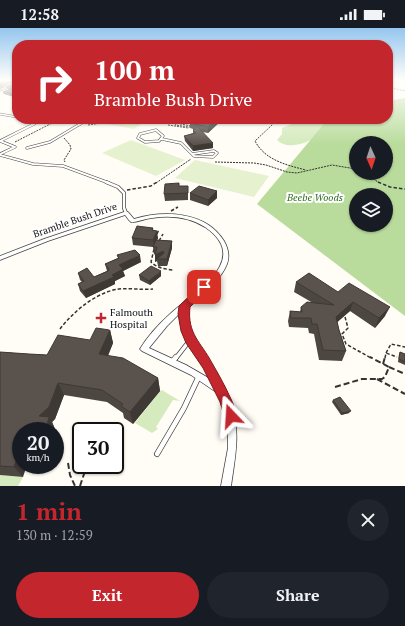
<!DOCTYPE html>
<meta charset="utf-8">
<style>
:root{--surface:#171b24;--page:#20242c;--text:#f1f3f6;--muted:#9ea1a6;--accent:#c4262e}
body{margin:0;font-family:"PT Serif",serif;background:var(--page);color:var(--text);height:100vh;display:flex;flex-direction:column;font-size:15px;white-space:nowrap}
*{box-sizing:border-box;margin:0}
p{font-size:13px;color:var(--muted)}
.icon{flex:none;width:22px;height:22px;fill:none;stroke:currentColor;stroke-width:2;stroke-linecap:round;stroke-linejoin:round}
.map{position:relative;height:458px;overflow:hidden}
.panel{display:flex;flex-direction:column;background:var(--surface);flex:1}
.panel>*{flex:none}
.top-card{position:absolute;left:12px;top:12px;width:381px;height:84px;border-radius:16px;box-shadow:0 1px 3px #0004;background:#c4262e;color:#fff;overflow:hidden}
.needle{width:26px;rotate:177deg}
.fabs{position:absolute;left:349px;top:108px;display:grid;gap:8px}
.fabs a{display:grid;place-items:center;width:44px;height:44px;border-radius:50%;background:var(--surface);box-shadow:0 1px 3px #0004;font-size:20px}
.speed{position:absolute;left:12px;top:394px;display:flex;gap:8px;font-size:20px;font-weight:700;text-align:center}
.speed>*{display:grid;place-content:center;width:52px;height:52px;border-radius:50%;background:var(--surface);box-shadow:0 1px 3px #0004;line-height:1}
.speed small{font-size:10px;font-weight:400}
.speed .limit{border:2px solid #111;border-radius:6px;background:#fff;color:#111}
.pin{position:absolute;display:grid;place-items:center;width:34px;height:34px;color:#fff;margin:-17px;border-radius:8px;box-shadow:0 2px 6px #0006}
.me{position:absolute;width:44px;margin:-22px;rotate:340deg;stroke-linejoin:round;filter:drop-shadow(0 0 3px #0008)}
.turn{display:flex;align-items:center;gap:14px;height:84px;padding:0 16px;font-size:18px}
.turn .icon{width:52px;height:52px;stroke-width:2.5}
.turn b{display:block;font-size:28px;line-height:34px}
.round{display:grid;place-items:center;flex:none;width:42px;height:42px;border-radius:21px;background:var(--page)}
.summary{display:flex;align-items:center;justify-content:space-between;height:68px;padding:0 16px}
h1{font-size:24px;font-weight:700;line-height:30px;color:var(--accent)}
.primary-button{display:flex;gap:8px;margin-top:auto;padding:8px 16px}
.primary-button a{flex:1;height:46px;border-radius:24px;background:var(--accent);color:#fff;font-size:16px;font-weight:700;line-height:46px;text-align:center}
.primary-button a+a{background:var(--page);color:var(--text)}
.status{display:flex;justify-content:space-between;align-items:center;height:28px;padding:0 20px;background:var(--surface);direction:ltr}
.status svg{height:11px;fill:currentColor}
.map>svg:first-child{display:block}
.green{fill:#d5ebbd}
.forest{fill:#b9dc9c;fill-rule:evenodd}
.pitch{fill:#e6f2cf}
.lines{fill:none;stroke-linecap:round;stroke-linejoin:round}
.service-far4-casing{stroke:#444;stroke-width:2.5}
.service-far3-casing{stroke:#444;stroke-width:3}
.service-far2-casing{stroke:#444;stroke-width:4}
.service-far1-casing{stroke:#444;stroke-width:5}
.service-casing{stroke:#444;stroke-width:6}
.minor-casing{stroke:#444;stroke-width:1.5}
.trunk-casing{stroke:#222;stroke-width:1}
.path-far2{stroke:#333;stroke-width:1;stroke-dasharray:2 1;stroke-linecap:butt}
.path-far1{stroke:#333;stroke-width:1.5;stroke-dasharray:3.5 2;stroke-linecap:butt}
.path{stroke:#333;stroke-width:2;stroke-dasharray:6 3;stroke-linecap:butt}
.service-far4{stroke:#fff;stroke-width:1.5}
.service-far3{stroke:#fff;stroke-width:2}
.service-far2{stroke:#fff;stroke-width:2.5}
.service-far1{stroke:#fff;stroke-width:3.5}
.service{stroke:#fff;stroke-width:4.5}
.minor{fill:#fff;fill-rule:evenodd}
.trunk{fill:#f7bc64;fill-rule:evenodd}
.wall{fill:#4d4742}
.shaded-wall{fill:#3f3936}
.building{fill:#5a524d;stroke:#3f3936}
.route{fill:#c4262e;stroke:#7f191e}
.poi-dot{fill:#c4262e;stroke:#fff;stroke-width:1.5}
.labels{text-anchor:middle;dominant-baseline:central;stroke-width:4;stroke-linejoin:round;paint-order:stroke}
.park-label{font-size:10px;font-style:italic;fill:#2f6b1f;stroke:#fff}
.street-label{font-size:10px;fill:#111;stroke:#fff}
.poi-label{font-size:10px;fill:#111;stroke:#fff;text-anchor:start}
</style>
<div class="status"><b>12:58</b><svg viewBox="0 0 49 12"><path d="M0 12V9h3v3zM5 12V6h3v6zM10 12V3h3v9zM15 12V0h3v12zM26 1h20v11H26zM47 4h2v5h-2z"/></svg></div>
<div class="map">
<svg width="405" height="458" viewBox="0 0 405 458">
<rect width="100%" height="100%" fill="#fffdf5"/>
<path class="green" d="M304,91H347C332,100 294,129 277,112L282,106V100Z
M162,362L180,373L173,372L156,399L158,401L152,405L135,395L160,363Z
M0,447L23,449L18,458H0Z"/>
<path class="forest" d="M405,70V288L257,176L328,91H388V73ZM356,115H386V145H356ZM356,167H386V197H356Z"/>
<path class="pitch" d="M109,91H148L134,101L102,95Z
M131,112L185,132L156,148L102,125Z
M195,132L269,148L254,169L175,150Z"/>
<g class="lines">
<g class="service-far4-casing">
<path id="service-far4" d="M388,54L397,53
M0,86L17,89
M25,91L37,93
M32,97L38,94
M79,97L89,91"/>
</g>
<g class="service-far3-casing">
<path id="service-far3" d="M156,102L163,108L159,113L145,114L138,110L140,106Z
M162,111L181,115L192,126
M0,113L34,96
M0,113L15,119L0,126
M27,120L50,114L80,96
M214,123L217,125L213,129L194,128L192,126Z
M0,127L33,136L63,138L109,155"/>
</g>
<g class="service-far2-casing">
<path id="service-far2" d="M106,154L118,159L124,165V180L126,185"/>
</g>
<g class="service-far1-casing">
<path id="service-far1" d="M176,330L190,312"/>
</g>
<g class="service-casing">
<path id="service" d="M172,334L176,329
M157,426L184,380L199,348"/>
</g>
<g class="minor-casing">
<path id="minor" d="M15,52H17V53H15Z
M124,184H128L134,191C163,182 206,183 224,213C228,220 230,228 227,236C220,254 201,267 187,279C187,287 188,295 191,303C194,312 199,319 204,327C214,343 225,358 231,376C241,403 235,430 231,458H221L228,420V401L225,382L219,366L191,347L142,323L140,321C147,309 160,295 170,286C194,264 253,232 205,199C189,189 170,187 152,190C148,190 134,195 131,194C129,193 127,189 125,187L48,213L0,232V228L44,211ZM181,284C180,310 200,331 212,352L186,337L149,320L167,298Z"/>
</g>
<g class="trunk-casing">
<path id="trunk" d="M16,55H17V57L0,63V61Z"/>
</g>
<path class="path-far2" d="M388,59L405,63
M153,91L164,93
M183,91L175,97L189,99
M274,91L272,97L255,113C265,132 286,137 306,142
M88,97L102,95
M168,97L188,100L191,98L171,94
M64,110L70,117L71,121L64,132L65,134
M15,114L60,91
M215,134L254,135L266,137L287,144L297,145L332,137L356,141
M366,145L379,155
M156,155L191,131"/>
<path class="path-far1" d="M378,154L390,159L405,161
M127,162L151,158L157,154
M171,183L178,179
M157,206L159,201
M159,213L163,206
M154,221L151,234C157,240 165,241 173,242
M345,289L348,300L342,306L346,316L371,330
M60,301C73,284 96,264 119,261C130,260 141,262 153,261
M386,325L391,316L405,319
M385,330L386,325L397,329"/>
<path class="path" d="M383,336L385,329
M389,339L405,346
M377,351L405,366
M335,359L362,351H382L385,349L389,339L370,329
M115,434L118,433
M68,435L70,447L75,458
M76,435L85,443L105,437
M97,441L110,442
M80,458L85,443"/>
<use href="#service-far4" class="service-far4"/>
<use href="#service-far3" class="service-far3"/>
<use href="#service-far2" class="service-far2"/>
<use href="#service-far1" class="service-far1"/>
<use href="#service" class="service"/>
<use href="#minor" class="minor"/>
<use href="#trunk" class="trunk"/>
</g>
<path class="wall" d="M17,55V68L14,69L4,66L3,64L8,62L6,59Z
M190,91H222V92L208,105L202,104L213,120L193,123L185,113L184,108L193,105V101L190,100V95L194,92Z
M179,158H188V172L165,173L164,166Z
M190,165L217,170L208,178L190,172Z
M153,200V202L158,210L157,212L172,213V220L167,238H158L157,233L155,234V226H154L153,219L133,217L132,210Z
M117,227L141,234L123,243L125,248L115,253V256L86,270L80,263L78,256L82,254L80,252L78,245L94,249L107,243L105,236L118,230Z
M139,247L161,248L150,257L140,252Z
M296,254L338,264L385,288L375,300L350,283L337,294L339,302L346,323L342,333L319,332L314,306L309,305L308,300L289,299L288,293L290,283L300,284L301,279L313,275L294,264Z
M110,302L113,315L108,328L158,350L160,363L133,396L124,390L123,385L107,374L64,367L55,391L52,394L55,401L21,403L23,449L0,447V324L29,326L47,327L90,312Z
M400,324L405,326V337L398,334L399,326Z
M333,372L349,385L341,387L332,374Z"/>
<path class="shaded-wall" d="M12,52H14V54L0,60V57Z
M17,65V68L14,69L13,66Z
M217,91H222V92L208,105V99Z
M213,115V120L193,123V118Z
M217,163V170L208,178V172Z
M157,203L158,210L154,219L153,212Z
M172,213V220L167,238V231Z
M163,223L164,230L157,231V233L155,234V227Z
M140,227L141,234L123,243L125,248L115,253V256L86,270L83,263L112,247L119,237Z
M161,243V248L150,257L149,253Z
M353,274L350,283L333,298L336,289Z
M390,279L385,288L375,300L379,290Z
M110,302L113,315L103,339L99,326Z
M158,350L160,363L133,396L130,384Z
M58,355L64,367L55,391L52,394L55,401V403H47L39,388Z
M351,383L349,385L341,387L342,385Z
M21,418V437H27L23,449L14,439Z"/>
<path class="building" d="M0,52H12L0,57Z
M17,55V65L13,66L3,64L12,61L6,59Z
M195,91H217L208,99L190,95Z
M197,98L213,115L193,118L184,108L196,105L193,102Z
M179,155V158H188V165L164,166L165,156Z
M199,158L217,163L208,172L190,165Z
M137,198L153,200L152,202L157,203L153,212L132,210Z
M156,212L172,213L167,231H157L164,225L163,223L155,227L157,219H153Z
M135,222L140,227L119,237L123,241L112,247L114,249L83,263L78,256L84,253L78,245L87,240L94,249L108,243L109,241L105,236L119,230L117,227Z
M151,238L161,243L149,253L139,247Z
M309,245L338,264L349,255L390,279L379,290L353,274L336,289L339,302L346,323L323,322L317,296H312L311,290H291L290,283L302,284L301,279L307,274L334,277L296,254Z
M96,300L110,302L99,326L123,330L158,350L130,384L121,378L123,376L102,362L58,355L49,379L39,388L49,389L47,397V403H21V418L14,439L0,438V324L29,326L47,327L58,307L90,312Z
M400,324L405,326V334L399,331Z
M340,369L351,383L342,385L333,372Z"/>
<linearGradient id="sky" x2="0" y2="1"><stop stop-color="#95c6ee"/><stop offset="0.45" stop-color="#fffefa"/><stop offset="1" stop-color="#fffefa" stop-opacity="0"/></linearGradient>
<rect width="405" height="116" fill="url(#sky)"/>
<path class="route" d="M204,256L208,257L209,259L208,262L190,279C187,306 201,314 212,335C222,352 231,369 238,388L236,393L231,395L226,393L220,374L203,340L186,315L181,303L178,286L179,278L201,257Z"/>
<path class="poi-dot" d="M99 284h4v4h4v4h-4v4h-4v-4h-4v-4h4z"/>
<g class="labels">
<g class="park-label">
<text x="315" y="169">Beebe Woods</text>
</g>
<g class="street-label">
<text transform="translate(75 192) rotate(-19)">Bramble Bush Drive</text>
</g>
<g class="poi-label">
<text x="110" y="284">Falmouth<tspan x="110" dy="12">Hospital</tspan></text>
</g>
</g>
</svg>
<div class="fabs">
<a><svg class="needle" viewBox="-14 -14 28 28"><path d="M0-13l5 13h-10z" fill="#e53935"/><path d="M0 13l5-13h-10z" fill="#9ea1a6"/></svg></a>
<a><svg class="icon" aria-label="layers" viewBox="0 0 24 24"><path d="M12 4l9 5-9 5-9-5zM3 14l9 5 9-5"/></svg></a>
</div>
<div class="speed"><div>20<small>km/h</small></div><div class="limit">30</div></div>
<div class="pin" style="left:204px;top:259px;background:#d93025"><svg class="icon" aria-label="arrive" viewBox="0 0 24 24"><path d="M6 21V4h12l-3 4 3 4H6"/></svg></div>
<svg class="me" style="left:231px;top:388px" viewBox="-20 -20 40 40"><path d="M0-17L14 15 0 8-14 15z" fill="#c4262e" stroke="#fff" stroke-width="4"/></svg>
<div class="top-card">
<div class="turn"><svg class="icon" aria-label="right" viewBox="0 0 24 24"><path d="M7 20v-9h11M14 6l5 5-5 5"/></svg><div><b>100 m</b>Bramble Bush Drive</div></div>
</div>
</div>
<section class="panel">
<div class="summary"><div><h1>1 min</h1><p>130 m · 12:59</p></div><a class="round"><svg class="icon" aria-label="close" viewBox="0 0 24 24"><path d="M6 6l12 12M18 6L6 18"/></svg></a></div>
<div class="primary-button"><a>Exit</a><a>Share</a></div>
</section>
